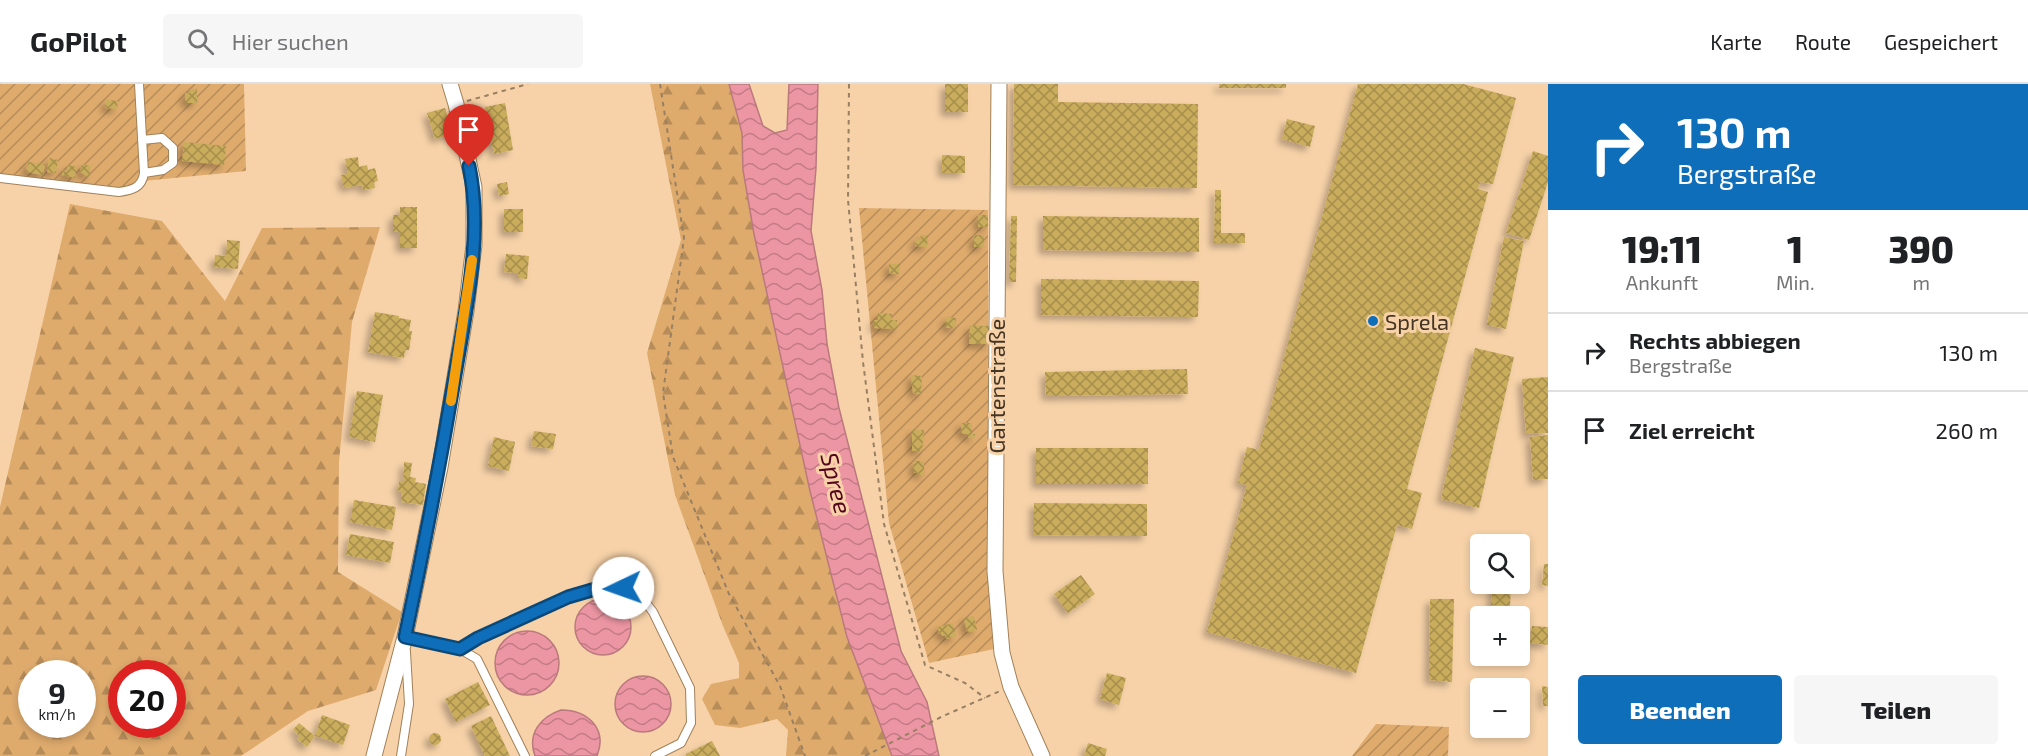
<!DOCTYPE html>
<html lang="de">
<meta charset="utf-8">
<style>
:root{--surface:#fff;--page:#f6f6f6;--text:#202124;--muted:#757577;--line:#e0e0e0;--accent:#0f6eba}
body{margin:0;font-family:"Exo 2",sans-serif;background:var(--page);color:var(--text);height:100vh;display:flex;flex-direction:column;font-size:22px;white-space:nowrap}
*{box-sizing:border-box;margin:0}
p{font-size:20px;color:var(--muted)}
.icon{flex:none;width:33px;height:33px;fill:none;stroke:currentColor;stroke-width:2;stroke-linecap:round;stroke-linejoin:round}
.map{position:relative;flex:1;overflow:hidden}
.panel{display:flex;flex-direction:column;background:var(--surface);width:480px}
.panel>*{flex:none}
.banner{background:#0f6eba;color:#fff;overflow:hidden}
.fabs{position:absolute;left:1470px;top:450px;display:grid;gap:12px}
.fabs a{display:grid;place-items:center;width:60px;height:60px;border-radius:6px;background:var(--surface);box-shadow:0 3px 9px #0003;font-size:30px}
.speed{position:absolute;left:18px;top:576px;display:flex;gap:12px;font-size:30px;font-weight:700;text-align:center}
.speed>*{display:grid;place-content:center;width:78px;height:78px;border-radius:50%;background:var(--surface);box-shadow:0 3px 9px #0003;line-height:1}
.speed small{font-size:15px;font-weight:400}
.speed .limit{border:9px solid #d22;background:#fff;color:#111}
.pin{position:absolute;display:grid;place-items:center;width:51px;height:51px;color:#fff;margin:-62px -26px;border-radius:50% 50% 50% 0;rotate:-45deg;box-shadow:0 0 6px #0007}
.pin .icon{rotate:45deg}
.me{position:absolute;width:66px;margin:-33px;rotate:267deg;stroke-linejoin:round;filter:drop-shadow(0 0 4px #0008)}
.turn{display:flex;align-items:center;gap:21px;height:126px;padding:0 30px;font-size:27px}
.turn .icon{width:78px;height:78px;stroke-width:2.5}
.turn b{display:block;font-size:42px;line-height:51px}
.eta{display:flex;justify-content:space-evenly;align-items:center;height:102px;text-align:center}
.eta b{font-size:36px;font-weight:800;line-height:42px}
.action{display:flex;gap:12px;margin-top:auto;padding:12px 30px}
.action a{flex:1;height:69px;border-radius:6px;background:var(--accent);color:#fff;font-size:24px;font-weight:800;line-height:69px;text-align:center}
.action a+a{background:var(--page);color:var(--text)}
ul{padding:0;list-style:none}
li{display:flex;align-items:center;gap:18px;height:78px;padding:0 30px;border-top:2px solid var(--line)}
li div{flex:1}
li b{display:block;font-size:22px}
li em{font-style:normal}
header{display:flex;align-items:center;gap:36px;box-sizing:border-box;height:84px;padding:0 30px;background:var(--surface);border-bottom:2px solid var(--line)}
header strong{font-size:28px}
nav{display:flex;gap:33px;margin-inline-start:auto;font-size:21px}
.search{width:420px;height:54px;background:var(--page);display:flex;align-items:center;gap:15px;box-sizing:border-box;padding:0 21px;border-radius:6px;color:var(--muted);font-size:22px}
main{display:flex;flex:1;min-height:0}
.map>svg:first-child{display:block}
.forest{fill:url(#forest-firs);fill-rule:evenodd}
.garden{fill:url(#garden-furrows)}
.water{fill:url(#water-waves);stroke:#ba797d;stroke-width:1.5}
.building{fill:url(#building-cross-hatch);filter:url(#shadow)}
.lines{fill:none;stroke-linecap:round;stroke-linejoin:round}
.lane-casing{stroke:#a28058;stroke-width:10}
.street-casing{stroke:#a28058;stroke-width:17}
.path{stroke:#987f62;stroke-width:2;stroke-dasharray:4.5 4.5;stroke-linecap:butt}
.lane{stroke:#fff;stroke-width:8}
.street{stroke:#fff;stroke-width:15}
.route-casing{stroke:#0a4879;stroke-width:15}
.route{stroke:#0f6eba;stroke-width:10}
.slow{stroke:#f59e0b;stroke-width:10}
.poi-dot{fill:#0f6eba;stroke:#f7d2a8;stroke-width:2}
.labels{text-anchor:middle;dominant-baseline:central;stroke-width:6;stroke-linejoin:round;paint-order:stroke}
.poi-label{font-size:22px;fill:#443524;stroke:#f7d2a8;text-anchor:start}
.street-label{font-size:22px;fill:#443524;stroke:#f7d2a8}
.water-label{font-size:24px;font-style:italic;fill:#54061f;stroke:#f7d2a8}
</style>
<header>
<strong>GoPilot</strong>
<div class="search"><svg class="icon" aria-label="search" viewBox="0 0 24 24"><circle cx="10" cy="10" r="6"/><path d="M15 15l6 6"/></svg>Hier suchen</div>
<nav><a>Karte</a><a>Route</a><a>Gespeichert</a></nav>
</header>
<main>
<div class="map">
<svg width="1548" height="672" viewBox="0 0 1548 672">
<defs>
<pattern id="forest-firs" width="22" height="20" patternUnits="userSpaceOnUse" patternTransform="scale(1.5)"><rect width="22" height="20" fill="#dfab6d"/><path d="M5 1l3.5 6h-7zM16 11l3.5 6h-7z" fill="#b68c59"/></pattern>
<pattern id="garden-furrows" width="10" height="10" patternUnits="userSpaceOnUse" patternTransform="scale(1.5)"><rect width="10" height="10" fill="#dfab6d"/><path d="M-1 1l2-2M0 10L10 0M9 11l2-2" fill="none" stroke="#b68c59"/></pattern>
<pattern id="water-waves" width="16" height="10" patternUnits="userSpaceOnUse" patternTransform="scale(1.5)"><rect width="16" height="10" fill="#ed96a3"/><path d="M0 5q4-4 8 0t8 0" fill="none" stroke="#c27b85"/></pattern>
<pattern id="building-cross-hatch" width="8" height="8" patternUnits="userSpaceOnUse" patternTransform="scale(1.5)"><rect width="8" height="8" fill="#c9ac5b"/><path d="M0 0l8 8M0 8l8-8" fill="none" stroke="#a58d4b"/></pattern>
<filter id="shadow"><feDropShadow dx="-4.5" dy="4.5" stdDeviation="3" flood-color="#0004"/></filter>
</defs>
<rect width="100%" height="100%" fill="#f7d2a8"/>
<path class="forest" d="M650,0H729L742,49L743,86L754,150L810,407L847,553L892,672H786L788,646L777,635L740,644L715,641L702,615L711,600L739,594V579L723,542L675,411L647,269L681,156Z
M70,120L162,137L225,217L262,144L380,143L352,238L339,378L338,488L402,528L376,606L308,627L241,672H0V423ZM32,590H82V640H32ZM122,590H172V640H122Z"/>
<path class="garden" d="M0,0H244L246,87L143,97L119,108L0,93Z
M859,124L988,126V487L994,565L929,579L889,439Z
M1376,640L1449,643L1448,672H1352Z"/>
<path class="water" d="M729,0H749L763,42L775,49L787,46L789,0H818L816,84L811,147L822,206L827,260L839,324L901,567L927,618L939,672H892L847,553L810,407L754,150L743,86L742,49Z
M575 543a28 28 0 1 1 56 0a28 28 0 1 1-56 0Z
M495 579a32 32 0 1 1 64 0a32 32 0 1 1-64 0Z
M615 620a28 28 0 1 1 56 0a28 28 0 1 1-56 0Z
M561,626C587,626 608,644 597,672H535C527,650 540,633 561,626Z"/>
<path class="building" d="M945,0H968V28H945Z
M1014,0H1058V18L1198,20L1197,104L1013,101Z
M1219,0H1286V4H1219Z
M1358,0H1463L1516,14L1493,100L1480,98L1478,105L1488,108L1407,405L1422,409L1412,445L1397,441L1356,589L1207,548L1247,401L1238,399L1247,363L1259,366Z
M190,5H197V19H185V9H190Z
M106,16L118,17L117,25L105,24Z
M505,19L513,66L494,70L485,23Z
M445,24L452,50L435,55L427,29Z
M1287,35L1315,42L1310,63L1282,55Z
M184,58L226,62L224,81L182,77Z
M1533,67L1548,72V98L1529,156L1506,149Z
M942,71L965,72V89H942Z
M358,73L359,83L367,81L368,86L375,84L378,97L374,98L375,104L363,106L362,101L344,104L341,91L348,90L345,75Z
M49,74L58,76L56,89L47,88Z
M28,78L45,80L43,91L26,88Z
M82,80L91,82L89,93L80,88Z
M68,81L77,83L75,94L62,91L63,86L67,87Z
M507,98L509,110L499,112L497,100Z
M1215,106H1221V149H1245V159H1214Z
M400,123H417V164H400V148H393V131H400Z
M504,125H523V148H504Z
M978,131H988V143H978Z
M1011,132H1017L1016,198H1009Z
M1043,132L1199,134V168L1043,166Z
M921,151H928L927,163L915,162L916,155L920,156Z
M974,151H984V163H974Z
M1504,153L1524,157L1506,245L1487,241Z
M227,156L240,157L238,185L214,183L215,171L226,172Z
M506,170L529,172L527,195L517,194L518,189L504,188Z
M889,180H900L899,190H889Z
M1041,195L1199,197L1198,233L1041,231Z
M375,228L399,232V234L411,236L409,247H412L409,266H405L404,274L368,268Z
M878,229L892,230L891,236H897V245L874,244V236H878Z
M946,233L956,234V244H946Z
M970,242H989V260H969Z
M1475,264L1514,273L1479,424L1441,415Z
M1187,285L1188,310L1046,312L1045,288Z
M911,291L922,292L921,310L913,309Z
M1548,293V349L1526,350L1522,295Z
M357,307L383,311L375,358L349,353Z
M961,339H972V350H975V354H968V350H961Z
M912,346H924L922,367H912Z
M534,347L556,350L553,365L531,362Z
M1548,351V395L1533,396L1530,353Z
M494,353L515,358L509,387L488,382Z
M1036,364H1148V400H1036Z
M914,377H924V392H920V389H914Z
M404,378L412,379L410,393L416,394L415,398L426,400L423,421L401,418L402,408L398,407L399,398H403Z
M354,416L396,423L392,446L350,438Z
M1034,419L1147,420V452L1034,451Z
M350,450L394,458L390,479L346,471Z
M1544,480H1548V502L1542,501Z
M1081,491L1095,510L1068,529L1054,510Z
M1493,500H1511L1510,522L1491,521Z
M1430,515H1454L1452,598L1429,596Z
M974,532L977,546L967,548L964,534Z
M953,539L956,553L946,555L945,551L942,552L941,549L939,550L938,543Z
M1532,542L1548,543V561L1530,559Z
M1107,589L1126,594L1119,621L1100,615Z
M478,598L490,621L456,638L445,615Z
M1542,602L1548,603V622H1543Z
M322,631L350,641L343,661L315,652Z
M491,632L510,672H485L471,642Z
M299,639L315,652L307,663L297,655L300,652L293,646Z
M429 655a6 6 0 1 1 12 0a6 6 0 1 1-12 0Z
M712,657L720,672H686V670Z
M1088,659L1107,665L1105,672H1084Z"/>
<g class="lines">
<g class="lane-casing">
<path id="lane" d="M142,56L162,54L173,64V79L163,86L144,89
M0,94L119,108C132,106 142,104 144,89L139,0
M405,553L460,565L477,575L525,672
M460,565L478,554L568,513L609,501L637,507L653,528L690,604L691,639L681,659L655,672
M401,672L409,620L406,568"/>
</g>
<g class="street-casing">
<path id="street" d="M999,0L995,487L1002,569L1011,603L1042,672
M374,672L405,553L440,383L466,227L474,161V103L456,20L450,0"/>
</g>
<path class="path" d="M660,0L684,154L663,309L673,373L729,510L780,602L805,672
M849,0L848,116L863,278L884,440L925,581L965,599L985,614
M467,17L528,0
M865,672L941,633L1000,607"/>
<use href="#lane" class="lane"/>
<use href="#street" class="street"/>
</g>
<g class="lines">
<g class="route-casing">
<path id="route" d="M469,82C483,148 467,220 456,285C441,375 424,464 405,553L460,565L478,554L568,513L609,501L623,504"/>
</g>
<use href="#route" class="route"/>
<path class="slow" d="M451,317L472,176"/>
</g>
<circle class="poi-dot" cx="1373" cy="237" r="6"/>
<g class="labels">
<g class="poi-label">
<text x="1385" y="237">Sprela</text>
</g>
<g class="street-label">
<text transform="translate(996 302) rotate(-90)">Gartenstraße</text>
</g>
<g class="water-label">
<text transform="translate(837 399) rotate(76)">Spree</text>
</g>
</g>
</svg>
<div class="fabs">
<a><svg class="icon" aria-label="search" viewBox="0 0 24 24"><circle cx="10" cy="10" r="6"/><path d="M15 15l6 6"/></svg></a>
<a>+</a>
<a>−</a>
</div>
<div class="speed"><div>9<small>km/h</small></div><div class="limit">20</div></div>
<div class="pin" style="left:469px;top:82px;background:#d93025"><svg class="icon" aria-label="arrive" viewBox="0 0 24 24"><path d="M6 21V4h12l-3 4 3 4H6"/></svg></div>
<svg class="me" style="left:623px;top:504px" viewBox="-20 -20 40 40"><circle r="19" fill="#fff"/><path d="M0-13L10 11 0 6-10 11z" fill="#0f6eba"/></svg>
</div>
<section class="panel">
<div class="banner">
<div class="turn"><svg class="icon" aria-label="right" viewBox="0 0 24 24"><path d="M7 20v-9h11M14 6l5 5-5 5"/></svg><div><b>130 m</b>Bergstraße</div></div>
</div>
<div class="eta">
<div><b>19:11</b><p>Ankunft</p></div>
<div><b>1</b><p>Min.</p></div>
<div><b>390</b><p>m</p></div>
</div>
<ul>
<li><svg class="icon" aria-label="right" viewBox="0 0 24 24"><path d="M7 20v-9h11M14 6l5 5-5 5"/></svg><div><b>Rechts abbiegen</b><p>Bergstraße</p></div><em>130 m</em></li>
<li><svg class="icon" aria-label="arrive" viewBox="0 0 24 24"><path d="M6 21V4h12l-3 4 3 4H6"/></svg><div><b>Ziel erreicht</b></div><em>260 m</em></li>
</ul>
<div class="action"><a>Beenden</a><a>Teilen</a></div>
</section>
</main>
